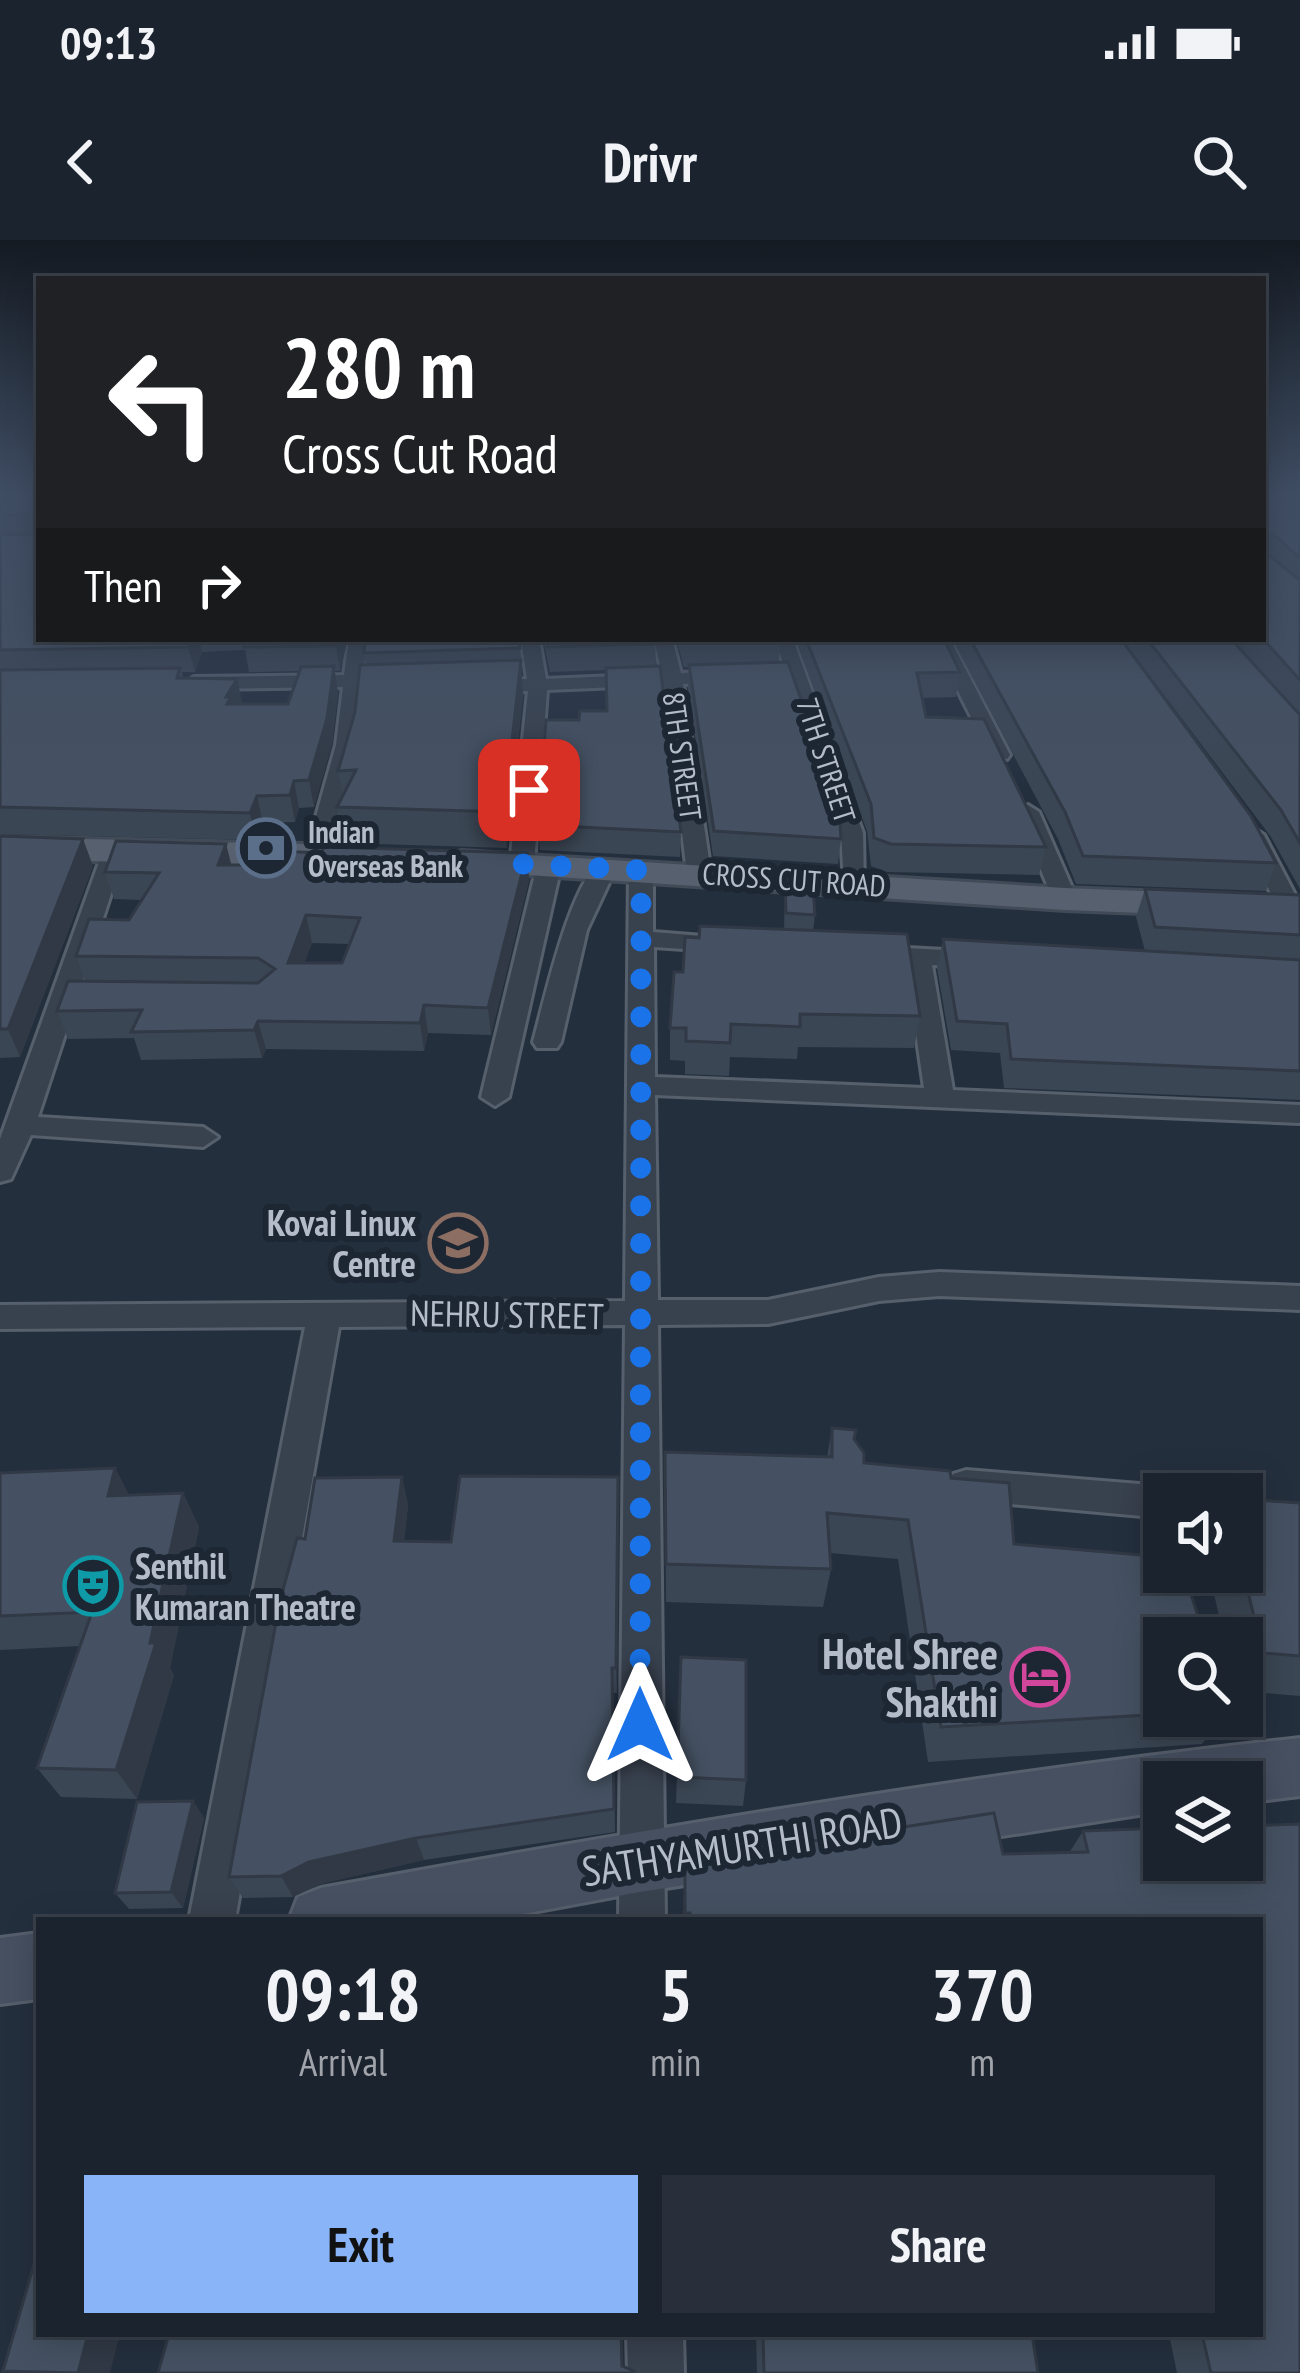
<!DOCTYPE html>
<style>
:root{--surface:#1b232e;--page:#282f3a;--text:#f1f3f6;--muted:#a0a4aa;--line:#39404a;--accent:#8ab4f8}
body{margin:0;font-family:"PT Sans Narrow",sans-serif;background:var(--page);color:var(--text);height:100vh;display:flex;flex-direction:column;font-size:45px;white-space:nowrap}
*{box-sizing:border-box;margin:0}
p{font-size:39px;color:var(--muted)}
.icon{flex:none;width:66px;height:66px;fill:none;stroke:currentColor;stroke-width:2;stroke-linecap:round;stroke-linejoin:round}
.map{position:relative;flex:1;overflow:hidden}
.panel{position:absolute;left:36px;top:1677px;width:1227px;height:420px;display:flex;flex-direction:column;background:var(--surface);border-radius:0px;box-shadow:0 6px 30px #0003,0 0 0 3px var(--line)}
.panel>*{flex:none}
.hud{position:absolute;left:36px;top:36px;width:1230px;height:366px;border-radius:0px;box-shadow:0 6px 30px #0003,0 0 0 3px var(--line);background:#202124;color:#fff;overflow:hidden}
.controls{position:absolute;left:1143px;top:1233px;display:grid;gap:24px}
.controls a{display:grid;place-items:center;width:120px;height:120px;border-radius:0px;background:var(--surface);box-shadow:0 6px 30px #0003,0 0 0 3px var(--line);font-size:60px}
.pin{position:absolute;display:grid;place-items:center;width:102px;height:102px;color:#fff;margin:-51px;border-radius:24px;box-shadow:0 6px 18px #0006}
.me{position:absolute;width:132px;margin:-66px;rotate:0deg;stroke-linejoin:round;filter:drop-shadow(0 0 9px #0008)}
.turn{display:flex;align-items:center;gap:42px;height:252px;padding:0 48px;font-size:54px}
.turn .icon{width:156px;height:156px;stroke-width:2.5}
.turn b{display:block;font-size:84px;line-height:102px}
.then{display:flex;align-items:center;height:114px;padding:0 48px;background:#0003;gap:24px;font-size:45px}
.eta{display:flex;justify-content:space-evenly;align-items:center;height:204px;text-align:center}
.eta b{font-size:72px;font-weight:700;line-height:84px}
.cta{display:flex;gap:24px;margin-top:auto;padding:24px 48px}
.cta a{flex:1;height:138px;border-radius:0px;background:var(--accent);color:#111;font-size:48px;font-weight:700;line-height:138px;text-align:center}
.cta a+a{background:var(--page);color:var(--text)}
.status{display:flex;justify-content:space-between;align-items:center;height:84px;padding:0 60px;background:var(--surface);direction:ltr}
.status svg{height:33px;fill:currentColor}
header{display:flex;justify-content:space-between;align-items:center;height:156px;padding:0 48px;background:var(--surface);font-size:54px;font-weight:700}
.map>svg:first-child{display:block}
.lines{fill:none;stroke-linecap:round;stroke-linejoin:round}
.minor-casing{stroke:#565f6c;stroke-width:6}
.secondary-casing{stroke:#565f6c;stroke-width:6}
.primary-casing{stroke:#414a57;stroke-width:6}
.minor{fill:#38414e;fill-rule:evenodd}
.secondary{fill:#465061;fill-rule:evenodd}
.primary{fill:#56606e;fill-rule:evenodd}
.wall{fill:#3b4654;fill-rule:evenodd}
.shaded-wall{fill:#303945}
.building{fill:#455162;stroke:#303945;stroke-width:3;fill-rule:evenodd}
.route{stroke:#1a73e8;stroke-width:21;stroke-dasharray:0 37.8}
.labels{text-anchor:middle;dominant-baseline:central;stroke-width:12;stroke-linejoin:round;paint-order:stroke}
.far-street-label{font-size:30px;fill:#b4bcc9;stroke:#1d2633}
.far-poi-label{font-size:30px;font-weight:bold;fill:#b4bcc9;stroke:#1d2633;text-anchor:start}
.poi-label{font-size:36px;font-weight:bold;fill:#b4bcc9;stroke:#1d2633;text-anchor:end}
.street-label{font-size:36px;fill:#b4bcc9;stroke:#1d2633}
.near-poi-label{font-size:42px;font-weight:bold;fill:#b4bcc9;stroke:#1d2633;text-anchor:end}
.near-street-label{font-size:42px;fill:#b4bcc9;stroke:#1d2633}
</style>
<div class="status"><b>09:13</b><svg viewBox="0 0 49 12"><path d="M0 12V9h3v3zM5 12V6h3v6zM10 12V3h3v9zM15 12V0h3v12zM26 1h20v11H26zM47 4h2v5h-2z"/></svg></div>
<header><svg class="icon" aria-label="back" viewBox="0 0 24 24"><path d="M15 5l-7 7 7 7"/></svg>Drivr<svg class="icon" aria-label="search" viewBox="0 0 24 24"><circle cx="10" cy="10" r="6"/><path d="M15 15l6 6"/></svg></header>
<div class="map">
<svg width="1300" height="2133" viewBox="0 0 1300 2133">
<rect width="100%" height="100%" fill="#242f3e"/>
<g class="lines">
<g class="minor-casing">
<path id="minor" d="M349,399H367L356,505L327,616L316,623L305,616L336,505L343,447L194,449L185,443L194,437L344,435Z
M521,399H539L546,439L662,434L654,399H672L681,433L785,429L775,399H793L863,593L864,648L856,650L844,643L841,593L789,440L683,444L711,633L699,640L687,633L664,445L547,450L534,624L530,629H514L510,624L528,451L479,453L469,447L479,441L527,439Z
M932,399H950L1010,515L1007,519L990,515Z
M1028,565L1039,572L1077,659L1073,664L1065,666L1053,659L1017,572Z
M1253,588L1264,595L1300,664L1298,673L1290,675L1278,668L1242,595Z
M114,604L125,611L38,877L203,887L218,897L203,907L31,895L11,939L0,942V899L103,611Z
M549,619L561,626L509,857L495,866L481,857L537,626Z
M604,621L616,628L587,690L561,802L557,808H537L533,802C543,767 572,632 604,621Z
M641,623L653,630V692L729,698L741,705L729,712L654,707L655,837L924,848L906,724L861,719L857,714L870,706L981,712L994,720L981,728L932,725L953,850L1300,865V883L655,855L658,1060H768L879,1037L939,1032L1300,1046V1070L939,1056L879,1061L768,1084L658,1085L665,1680H619L625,1085L339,1087L235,1680H189L305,1087L0,1089V1065L625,1061L629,630Z
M966,1230L1164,1246L1179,1254H1164V1278L966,1260L953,1256L947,1245L953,1234Z
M627,2094H683L684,2133H628Z"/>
</g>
<g class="secondary-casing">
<path id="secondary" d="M1300,1498V1556L1242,1563V1542H1164V1571L640,1652L491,1680H289L298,1657L321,1648C646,1589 972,1534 1300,1498Z
M39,1693V1759L0,1764V1698Z"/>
</g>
<g class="primary-casing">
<path id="primary" d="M0,597L347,605L359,609L365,616L359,623L347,627L0,619Z
M462,611L1065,648L1300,657V679L1065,670L449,630L444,622L449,614Z"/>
</g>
<use href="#minor" class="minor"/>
<use href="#secondary" class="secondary"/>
<use href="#primary" class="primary"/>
</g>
<path class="wall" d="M0,254H39V399H348L340,431H334L338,452L332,504L314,567L299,568L295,582L263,583L256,600L0,594ZM245,410L249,432L300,431L288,464H243L183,438L182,432H195L202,412Z
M1263,254H1300V475L1233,399H1263Z
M543,399H655L656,426L681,592L680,617L540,610L538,585L579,480L607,471L606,430L550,432Z
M676,399H780L779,422L841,599L838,624L713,616L688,448L689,427H684Z
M795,399H944L960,432L956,457L922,458L926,477L1046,607L1039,635L887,632L871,626L867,591Z
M952,399H1121L1276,623L1266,651L1076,644L1058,599Z
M1122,399H1231L1300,475V649L1271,597Z
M520,408L523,454L507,608L344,603L337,567L343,556L338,531L366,425L364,413Z
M0,596L93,626L20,817L0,818Z
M321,613H527L529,640L491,795L428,793L424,811L266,809L262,818L141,820L134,798L68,799L57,771L85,741L76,716L129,680L142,660L114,659L105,632L232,625H272ZM312,703L349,704L342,723H304Z
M785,648L815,675L813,691L920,776L914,808L798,807L797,819L730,817L729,836L685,834V821L670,820V788L683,732L699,698L784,690Z
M1145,649L1300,655V860L1004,848L1000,813L951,810L937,728L943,699L1145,711L1136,677Z
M832,1188L854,1200L864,1223L951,1238L1014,1304L1164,1398V1476H1222L1202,1504L928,1522L898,1319L830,1313L831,1329L823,1367L666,1362L665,1212L827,1217Z
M115,1228L129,1255L183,1253L199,1287L170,1428L174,1435L137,1559L61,1557L37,1528L80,1406L0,1410V1233Z
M402,1237L408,1265L404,1301L451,1302L618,1237L617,1453H613L615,1592L424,1620L320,1644L293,1657L243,1658L229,1637L305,1299Z
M1242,1259L1300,1263V1456L1242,1451V1398H1224L1209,1332H1242Z
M681,1417L746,1540L743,1566L676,1563Z
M193,1561L204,1578L183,1668L129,1669L115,1653Z
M994,1573L1003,1614L1069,1613L1083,1591L1164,1588V1620H1242V1586L1300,1584V2133H1177L1169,2094H1260V1680H683L685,1621Z
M756,2094H1032L1038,2133H757Z"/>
<path class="shaded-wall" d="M192,399H199L202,412L195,432L188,407Z
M338,399H348L340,431L336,406Z
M521,420L523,454L507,608L504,572Z
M334,426L338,452L332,504L314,567L309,540Z
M237,439L243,465L237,483L226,457Z
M294,541L299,568L295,582L290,555Z
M257,556L263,583L256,600L250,573Z
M83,599L93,626L20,817L8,789Z
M226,604L233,631L218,625Z
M527,613L529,640L491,795L488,768Z
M306,675L312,703L294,750L288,723Z
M424,765L428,793L424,811L420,783Z
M258,781L266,809L262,818L254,790Z
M115,1228L133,1263L108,1256Z
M402,1237L408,1265L401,1328L394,1301Z
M618,1237L619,1265L617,1453L616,1428Z
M183,1253L199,1287L170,1428L174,1435L137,1559L116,1530L150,1403Z
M193,1561L204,1578L183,1668L171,1652Z
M416,1598L424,1620L320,1644L293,1657L281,1636L309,1622Z
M88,2094H120L110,2133H78Z"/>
<path class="building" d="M11,254H39V399H192L188,407L0,410V295L35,294V274L0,275V263Z
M1263,254H1300V318L1273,294H1267V314L1300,340V440L1263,399Z
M246,399H338L336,406L244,407Z
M365,399H519L520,408L364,413Z
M546,399H655L656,404L548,407Z
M683,399H780L781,400L684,403Z
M806,399H944L960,432L917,433L926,477L984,479L1046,607L891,604L874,598L871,564Z
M970,399H1121L1251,576L1276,623L1083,616L1065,572Z
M1147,399H1231L1300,475V603L1281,570Z
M521,420L504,572L337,567L356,530L338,531L355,472L360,425Z
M788,422L839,569L841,599L714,591L689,425Z
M334,426L327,478L309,540L294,541L290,555L257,556L250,573L0,567V430L180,428L177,438L237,439L226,457H231L227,464H288L301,427Z
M660,426L681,592L538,585L546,480H579L580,471H607L606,428Z
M0,596L83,599L8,789H0Z
M116,601L226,604L218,625H272L279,611L321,613L324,607L527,613L488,768L424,765L420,783L258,781L254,790L131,792L142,770L57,771L68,741L258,743L275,729L258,718L76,716L89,679L129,680L159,633L105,632ZM306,675L360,678L342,723H288Z
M785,648L813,649L815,675L786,673Z
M1145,649L1300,655V695L1155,687Z
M700,686L907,694L920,776L800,774V787L731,784L730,803L686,801V788H670L674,732H683L685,697L699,698Z
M943,699L1300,720V831L1011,819L1007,784L957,781Z
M832,1188L856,1190L854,1199L864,1213V1223L950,1231L951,1238L1009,1243L1014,1304L1164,1317V1332H1184L1205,1398H1164V1474L941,1487L908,1280L827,1273L831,1329L666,1324L665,1212L832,1217Z
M115,1228L108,1256L183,1253L150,1403H156L116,1530L37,1528L92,1372L0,1376V1233Z
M460,1236L618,1237L616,1428H612L614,1569L416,1598L309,1622L281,1636L229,1637L280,1361L297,1298L305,1299L315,1238L402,1237L394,1301L451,1302Z
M1242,1259L1300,1263V1416L1263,1413L1242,1328Z
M681,1417L746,1420V1540L677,1537Z
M193,1561L171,1652L115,1653L137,1562Z
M994,1573L1003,1614L1088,1612L1083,1591L1164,1588V1620H1242V1586L1300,1584V2133H1211L1202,2094H1260V1680H691L690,1673H685V1621Z
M39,2007V2094H88L78,2133L3,2131Z
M169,2094H621L622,2126L634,2131L633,2133H158Z
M763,2094H1032L1038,2133H764Z"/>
<linearGradient id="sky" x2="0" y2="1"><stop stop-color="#141a22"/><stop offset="0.46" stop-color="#3f4d63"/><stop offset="1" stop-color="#3f4d63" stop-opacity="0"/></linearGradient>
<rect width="1300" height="552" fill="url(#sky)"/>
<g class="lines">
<path class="route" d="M529,550L522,624L641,630L640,1485"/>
</g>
<defs>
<g id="bank-ring" transform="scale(3)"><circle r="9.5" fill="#1d2633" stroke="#5c6f8a" stroke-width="1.5"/><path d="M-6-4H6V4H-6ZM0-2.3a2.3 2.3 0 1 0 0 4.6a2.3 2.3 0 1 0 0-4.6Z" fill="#5c6f8a"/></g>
<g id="school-ring" transform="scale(3)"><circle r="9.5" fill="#1d2633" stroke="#8d6e63" stroke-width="1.5"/><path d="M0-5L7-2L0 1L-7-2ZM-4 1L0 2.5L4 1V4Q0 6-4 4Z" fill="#8d6e63"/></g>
<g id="theatre-ring" transform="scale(3)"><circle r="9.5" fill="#1d2633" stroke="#0f9aa8" stroke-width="1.5"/><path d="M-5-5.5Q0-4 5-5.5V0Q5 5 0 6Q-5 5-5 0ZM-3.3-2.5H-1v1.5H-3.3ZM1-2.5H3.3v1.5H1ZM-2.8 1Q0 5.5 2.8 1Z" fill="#0f9aa8"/></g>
<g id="hotel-ring" transform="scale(3)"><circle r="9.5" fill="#1d2633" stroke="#d1479c" stroke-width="1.5"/><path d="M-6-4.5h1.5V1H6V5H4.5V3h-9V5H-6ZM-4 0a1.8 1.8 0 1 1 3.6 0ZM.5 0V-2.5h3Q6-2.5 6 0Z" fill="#d1479c"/></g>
</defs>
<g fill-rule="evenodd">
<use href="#bank-ring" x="266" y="608"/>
<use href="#school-ring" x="458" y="1003"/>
<use href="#theatre-ring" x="93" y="1346"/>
<use href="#hotel-ring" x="1040" y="1437"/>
</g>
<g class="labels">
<g class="far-street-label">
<text transform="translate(683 516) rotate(82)">8TH STREET</text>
<text transform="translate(827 520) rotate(72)">7TH STREET</text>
<text transform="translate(794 639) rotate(4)">CROSS CUT ROAD</text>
</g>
<g class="far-poi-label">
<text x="308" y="591">Indian<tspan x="308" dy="34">Overseas Bank</tspan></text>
</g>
<g class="poi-label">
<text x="416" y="982">Kovai Linux<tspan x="416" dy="41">Centre</tspan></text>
<text x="135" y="1325" text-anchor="start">Senthil<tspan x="135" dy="41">Kumaran Theatre</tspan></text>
</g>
<g class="street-label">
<text transform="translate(507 1074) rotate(1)">NEHRU STREET</text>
</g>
<g class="near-poi-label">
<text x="998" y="1413">Hotel Shree<tspan x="998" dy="48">Shakthi</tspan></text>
</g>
<g class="near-street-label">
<text transform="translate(742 1606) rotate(-9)">SATHYAMURTHI ROAD</text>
</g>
</g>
</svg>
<div class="controls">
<a><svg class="icon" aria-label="sound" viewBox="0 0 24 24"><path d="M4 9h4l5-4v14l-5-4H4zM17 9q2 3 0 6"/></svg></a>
<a><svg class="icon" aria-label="search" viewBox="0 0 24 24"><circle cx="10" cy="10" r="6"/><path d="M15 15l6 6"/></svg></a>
<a><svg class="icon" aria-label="layers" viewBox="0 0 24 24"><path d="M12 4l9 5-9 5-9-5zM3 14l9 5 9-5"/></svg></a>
</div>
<div class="pin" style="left:529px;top:550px;background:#d93025"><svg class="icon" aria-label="arrive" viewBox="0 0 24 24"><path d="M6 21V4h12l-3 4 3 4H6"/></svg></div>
<svg class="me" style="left:640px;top:1485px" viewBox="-20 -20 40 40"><path d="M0-17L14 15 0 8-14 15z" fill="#1a73e8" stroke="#fff" stroke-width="4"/></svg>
<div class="hud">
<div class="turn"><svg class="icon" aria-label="left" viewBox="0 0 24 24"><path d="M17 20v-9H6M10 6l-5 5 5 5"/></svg><div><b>280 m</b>Cross Cut Road</div></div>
<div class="then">Then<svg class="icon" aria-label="right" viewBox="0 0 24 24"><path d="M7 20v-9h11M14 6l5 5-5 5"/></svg></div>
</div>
<section class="panel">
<div class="eta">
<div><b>09:18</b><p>Arrival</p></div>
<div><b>5</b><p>min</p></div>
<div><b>370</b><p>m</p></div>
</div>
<div class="cta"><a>Exit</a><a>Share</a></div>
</section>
</div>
